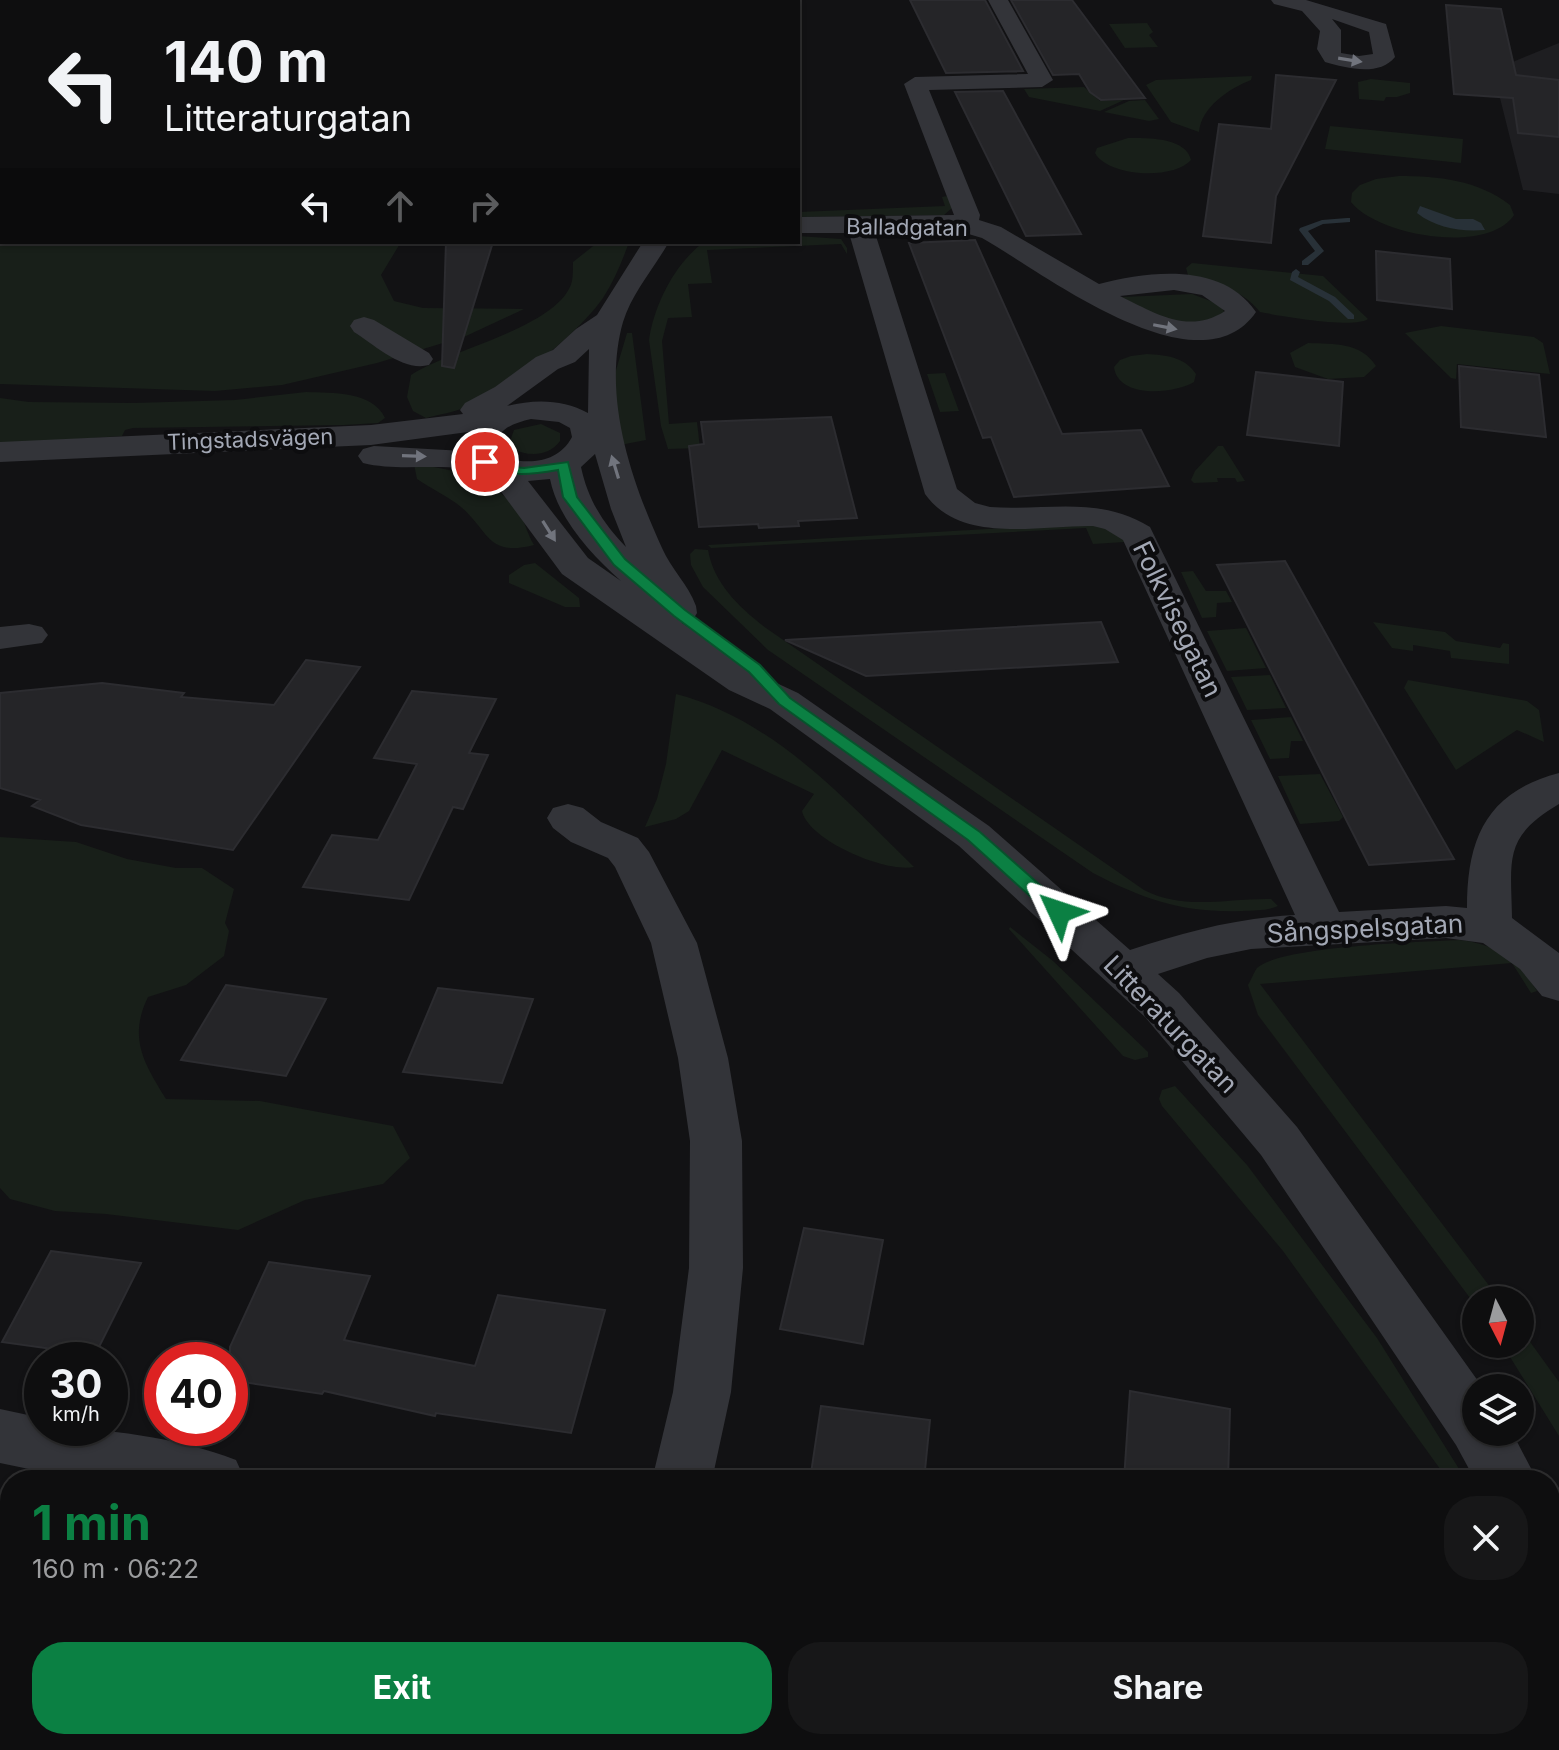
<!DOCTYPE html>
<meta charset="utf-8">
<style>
:root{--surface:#0e0e0f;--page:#171718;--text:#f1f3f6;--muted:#9b9c9e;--line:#2e2e2f;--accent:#0b8043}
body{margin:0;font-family:Inter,sans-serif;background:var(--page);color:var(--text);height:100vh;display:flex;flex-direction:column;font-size:30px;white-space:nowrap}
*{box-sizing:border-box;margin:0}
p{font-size:26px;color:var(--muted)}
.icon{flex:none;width:44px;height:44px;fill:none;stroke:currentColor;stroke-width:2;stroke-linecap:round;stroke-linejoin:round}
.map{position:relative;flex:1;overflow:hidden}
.side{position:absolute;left:0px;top:1470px;width:1560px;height:280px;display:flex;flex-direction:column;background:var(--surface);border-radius:32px 32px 0 0;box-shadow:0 2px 6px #0004,0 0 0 2px var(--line)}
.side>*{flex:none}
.banner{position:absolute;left:0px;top:0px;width:800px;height:244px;box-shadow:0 2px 6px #0004,0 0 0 2px var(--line);background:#0e0e0f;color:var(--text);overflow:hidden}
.needle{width:52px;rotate:174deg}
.tools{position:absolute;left:1462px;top:1286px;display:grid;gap:16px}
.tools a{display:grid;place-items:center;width:72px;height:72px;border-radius:50%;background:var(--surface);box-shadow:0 2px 6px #0004,0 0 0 2px var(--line);font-size:40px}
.speed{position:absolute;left:24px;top:1342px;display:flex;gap:16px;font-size:40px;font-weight:700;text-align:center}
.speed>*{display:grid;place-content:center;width:104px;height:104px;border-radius:50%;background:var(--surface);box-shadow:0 2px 6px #0004,0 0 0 2px var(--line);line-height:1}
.speed small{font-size:20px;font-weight:400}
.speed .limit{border:12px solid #d22;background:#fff;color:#111}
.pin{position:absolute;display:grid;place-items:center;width:68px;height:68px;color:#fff;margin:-34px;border:4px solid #fff;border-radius:50%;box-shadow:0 2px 8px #0007}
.me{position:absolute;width:88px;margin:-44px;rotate:312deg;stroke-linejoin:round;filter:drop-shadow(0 0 6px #0008)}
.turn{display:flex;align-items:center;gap:28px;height:168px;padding:0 32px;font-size:36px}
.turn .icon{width:104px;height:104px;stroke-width:2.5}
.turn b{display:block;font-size:56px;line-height:68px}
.lanes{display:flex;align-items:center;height:76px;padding:0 32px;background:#0003;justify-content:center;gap:40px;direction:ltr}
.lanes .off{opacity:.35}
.round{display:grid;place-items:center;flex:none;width:84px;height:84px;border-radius:32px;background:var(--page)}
.head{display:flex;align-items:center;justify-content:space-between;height:136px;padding:0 32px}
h1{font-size:48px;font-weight:700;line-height:60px;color:var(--accent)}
.button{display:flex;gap:16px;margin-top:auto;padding:16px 32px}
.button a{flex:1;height:92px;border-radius:32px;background:var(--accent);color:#fff;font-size:32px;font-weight:700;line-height:92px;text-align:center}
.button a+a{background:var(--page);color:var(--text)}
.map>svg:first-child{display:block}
.built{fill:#1e1e21}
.green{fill:#181f19}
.water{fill:#283138}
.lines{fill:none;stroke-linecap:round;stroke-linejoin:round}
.stream{fill:#283138;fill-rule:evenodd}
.building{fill:#252528;stroke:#2c2c30;stroke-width:2}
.minor{fill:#333439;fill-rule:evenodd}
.oneway{fill:#71747d}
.route{fill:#0b8043;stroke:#07532c;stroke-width:2}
.labels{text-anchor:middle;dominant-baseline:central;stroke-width:8;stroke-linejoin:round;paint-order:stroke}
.far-street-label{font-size:22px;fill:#a3a8b5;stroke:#0d0d0f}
.street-label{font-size:26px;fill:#a3a8b5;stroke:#0d0d0f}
</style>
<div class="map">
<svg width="1559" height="1750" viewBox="0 0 1559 1750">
<rect width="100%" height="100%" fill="#121214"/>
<path class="built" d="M1559,43V194L1523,190L1493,70Z"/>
<path class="green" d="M95,0H478L93,2Z
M0,17L2,242H401L381,275L394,301L423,308L524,309L466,336L377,363L282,385L215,391L0,384Z
M1147,23L1153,32L1149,35L1158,47L1125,48L1109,24Z
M1252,76L1251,80C1230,88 1201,107 1199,132L1171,122L1146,85L1156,80Z
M1371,79L1410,83V93L1397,97H1386L1384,101L1359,99L1358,82Z
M1084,87L1100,101L1124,100L1100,111L1029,97L1024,89Z
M1145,100L1159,119L1149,121L1104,112L1129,101Z
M1330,126L1463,139L1461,163L1325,149Z
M1128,138C1146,138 1186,137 1191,160C1174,180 1108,177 1095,153L1097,148Z
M1399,176C1438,176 1478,180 1510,205L1514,215C1488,255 1378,236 1351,202L1352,193L1360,185L1376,179Z
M947,196L952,208L944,215L798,217V212L945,206L942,197Z
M798,236L841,239L847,248V254L841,244L707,250L712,283L688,284L692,317L668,318L662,341L669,424L697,422L700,448L668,449L661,426L649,340C654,305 675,263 704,242H798Z
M629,242C622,262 614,281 603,298C578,334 513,385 474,404C459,411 442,414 426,418L413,411L407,397L411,375C447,350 561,327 572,281C573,275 573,268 573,262L597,243Z
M1192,263L1323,276L1368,319C1355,329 1280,316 1260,312C1242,289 1215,284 1188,275L1186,268Z
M1192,294L1221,305L1224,312C1186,337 1158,317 1122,297Z
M1441,326L1534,337L1543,343L1550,374L1457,364L1456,379L1451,378L1405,333Z
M627,333H632L646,440L620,445L614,377Z
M1308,343C1334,344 1361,342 1376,366L1364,377L1328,379L1295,367L1290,353Z
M1147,354C1166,355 1185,357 1196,374L1194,382C1174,394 1118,399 1114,367L1120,360L1131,356Z
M945,373L959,411L940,412L927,374Z
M306,392C332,393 373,391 385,418L378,423L344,425L133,428L125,430L122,436L0,444V398L29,402L134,403L235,400Z
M541,424L560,433V441C548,457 528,457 511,448L510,441L514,430Z
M1218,446H1223L1245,481L1237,482L1235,478H1217L1218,482L1194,483L1191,480L1195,471Z
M414,464C452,469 493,477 517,510C525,520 527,534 534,545C487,557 490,532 461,507C448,496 431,489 417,479Z
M1056,525L1101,526L1124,539V542L1093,544L1086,528L711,548L708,545Z
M695,549L708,550C714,584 740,608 766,628L1144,890C1185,911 1226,898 1271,899L1278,906C1267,911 1254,910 1242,911C1183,913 1145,900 1093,873L768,650L703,587L691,565L690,554Z
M535,563L579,598L580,607H565L509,583V575L524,565Z
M1193,571L1206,591H1226L1232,602L1217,603L1216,617L1202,618L1181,572Z
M1373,622L1445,632L1456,641L1500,648L1503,643L1509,644V664L1451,658L1450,651L1413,645V651L1392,648Z
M1246,628L1266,668L1227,671L1207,631Z
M1270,675L1286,708L1247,710L1231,677Z
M1408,680L1527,701L1539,710L1544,742L1517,730L1456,770L1404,688Z
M676,694C773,719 845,799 914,867C885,873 808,840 802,811L814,794L722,750L689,811L676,819L645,827L657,799L666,764Z
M1291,717L1303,741H1291L1289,758L1270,759L1251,720Z
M1320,774L1343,817L1339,821L1300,824L1278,776Z
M0,837L76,842L127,859L176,868H202L234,889L225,923L229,931L224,956L186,985L148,997C128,1038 144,1063 166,1099L260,1101L393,1126L410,1158L383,1184L305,1200L238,1230L106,1214L55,1211L10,1199L0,1188Z
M1010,927L1053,961L1148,1052V1057L1135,1060L1123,1056L1009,929Z
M1459,940C1497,944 1518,960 1537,991L1531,993L1512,963L1260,984L1500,1300H1476V1306L1258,1015L1248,985C1251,980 1254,972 1257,968C1280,946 1422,942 1459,940Z
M1175,1086L1247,1165L1377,1338L1466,1480H1448L1283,1251L1162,1106L1159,1099L1162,1090Z
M1520,1328L1559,1382V1436L1502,1344H1520Z
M1302,1740H1538L1540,1750H1312Z"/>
<path class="water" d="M1420,206L1456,219H1473L1481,223L1485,230C1461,232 1436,228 1417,213Z"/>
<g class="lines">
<path class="stream" d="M1347,218H1350V222L1323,224L1308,231L1324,251L1308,265H1302V261L1315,251L1299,230L1300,228L1322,220Z
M1296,269L1300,272L1298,277L1335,297L1354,315V319H1348L1329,301L1290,280L1292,272Z"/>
</g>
<path class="building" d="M910,0H985L1023,71L946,73Z
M1011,0H1072L1145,98L1101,100L1090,92L1079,74L1053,75Z
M1446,5L1501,9L1516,75L1559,80V137L1518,133L1513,98L1454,94Z
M1276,75L1336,80L1276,196L1271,243L1203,236L1219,124L1271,129Z
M1003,91L1026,133L1081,234L1026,236L955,92Z
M975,240L1062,434L1141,430L1169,486L1014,497L991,437L983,438L909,243Z
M446,242H493L454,368L442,366Z
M1376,251L1450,259L1452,309L1377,300Z
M1459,366L1539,375L1546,437L1461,427Z
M1256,372L1343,382L1339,446L1247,435Z
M831,417L857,518L798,521L799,526L759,528L758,524L699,527L689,446L704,444L701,422Z
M1285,561L1342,663L1454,859L1369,865L1217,565Z
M1101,622L1118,662L866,676L785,640Z
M306,660L360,667L233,850L81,825L32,806L40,800L0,788V693L102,683L184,693L181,697L274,705Z
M412,691L496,699L469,753L488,755L463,809L453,807L409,900L303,887L332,835L378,840L417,764L374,758Z
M226,985L326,999L286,1076L181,1060Z
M438,988L533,999L502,1083L403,1072Z
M804,1228L883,1240L863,1344L780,1329Z
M51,1251L141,1263L95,1355L2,1342Z
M269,1262L370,1276L344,1340L475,1366L498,1295L605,1310L571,1433L436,1413L435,1416L324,1391L322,1394L230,1380V1347Z
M1130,1391L1230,1409L1228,1480H1124Z
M821,1406L930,1420L924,1480H810Z"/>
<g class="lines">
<path class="minor" d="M704,0H725L703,2Z
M782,0H802L798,6V2Z
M988,0H1008L1053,80L1042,87L929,90L980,215L979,220L1001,227L1099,284C1150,271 1222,262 1256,312C1199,395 1041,271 982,238L955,230L875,233L957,489L975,503L990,507C1048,511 1097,495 1150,527L1339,912L1446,906L1467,908C1467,839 1486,792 1559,773V804C1503,837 1511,859 1512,918L1559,953V1001L1542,996L1520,969L1483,943L1446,938L1251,949L1207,958L1158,974L1179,993L1297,1127L1483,1388H1476V1432H1512L1537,1480H1475L1456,1445L1261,1155L1145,1017L959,846L770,709L729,690L562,574L488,474C449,460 403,473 363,463L358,456L363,449L374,446L464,451L462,446L468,432L371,445L0,462V442L371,425L463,414L460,410L465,403L495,387L536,357L553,350L576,329L597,315L643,242H669C654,268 632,293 623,322C602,396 631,480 662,548C671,569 688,584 696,606L697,613L692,621L682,623L757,674L798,693L989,826L1130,950C1185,932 1237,918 1295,915L1123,540L1105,529L1093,526C1040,525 961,545 925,494L849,233H798V217L954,215L904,84L915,77L1028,74ZM1174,290L1202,295L1225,311C1188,335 1155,313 1120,296ZM589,349L588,413C563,399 534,399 507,406L558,369L575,362ZM531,419L559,422L570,428L572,437C557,465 525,465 499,456L494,446C499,428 514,423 531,419ZM595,454L611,509L626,547C603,523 588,500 581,467ZM550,479C558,519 591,554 621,581L588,558L528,481Z
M1271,0H1306L1386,24L1395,57C1379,77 1346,68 1325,62L1317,49L1320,31L1302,11L1274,4ZM1332,19L1369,32L1373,54L1359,56L1341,53V30Z
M364,317L374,320L429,353L433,359L429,365C403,372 375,345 354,332L350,326L354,320Z
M29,624L42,627L48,635L42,643L0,649V627Z
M568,804L583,808L601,822L638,838L649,852L697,943L728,1058L742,1141L743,1268L731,1392L712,1480H652L673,1392L689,1268L690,1141L678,1058L651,943L615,867L608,858L571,842L553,828L547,818L553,808Z
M0,1409L42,1418V1428C106,1428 176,1437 236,1460L245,1480H82L0,1463Z
M1550,1529L1559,1533V1606L1550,1603Z
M780,1740H848L846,1750H778Z
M1212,1740H1287L1291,1750H1216Z"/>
</g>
<defs><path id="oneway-solid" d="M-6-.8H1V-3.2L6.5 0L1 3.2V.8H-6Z" transform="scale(2)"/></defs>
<g class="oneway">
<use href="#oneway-solid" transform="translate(1350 60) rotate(9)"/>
<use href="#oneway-solid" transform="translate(1165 327) rotate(11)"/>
<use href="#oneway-solid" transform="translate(414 456) rotate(2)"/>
<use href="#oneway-solid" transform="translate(615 467) rotate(-107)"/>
<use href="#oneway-solid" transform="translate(549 531) rotate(58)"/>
</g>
<path class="route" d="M485,458L504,466L524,468L568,462L577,497L625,559L685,610L760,665L790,698L980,832L1066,908L1069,912L1066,917H1053L968,840L779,704L749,672L674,616L614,565L563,497L558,470C529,475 508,477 480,465L478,462Z"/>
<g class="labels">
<g class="far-street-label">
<text transform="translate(907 227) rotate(1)">Balladgatan</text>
<text transform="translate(250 439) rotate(-2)">Tingstadsvägen</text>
</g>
<g class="street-label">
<text transform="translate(1178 619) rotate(64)">Folkvisegatan</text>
<text transform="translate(1365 928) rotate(-3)">Sångspelsgatan</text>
<text transform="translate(1171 1024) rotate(46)">Litteraturgatan</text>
</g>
</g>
</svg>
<div class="tools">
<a><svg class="needle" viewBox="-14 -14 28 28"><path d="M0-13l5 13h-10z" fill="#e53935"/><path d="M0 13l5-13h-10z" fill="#9b9c9e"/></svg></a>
<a><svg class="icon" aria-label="layers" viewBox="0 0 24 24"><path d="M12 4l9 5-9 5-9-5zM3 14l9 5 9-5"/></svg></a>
</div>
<div class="speed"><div>30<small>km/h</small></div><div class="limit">40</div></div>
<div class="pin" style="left:485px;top:462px;background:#d93025"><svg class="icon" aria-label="arrive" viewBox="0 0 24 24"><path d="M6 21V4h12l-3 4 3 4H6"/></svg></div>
<svg class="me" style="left:1059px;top:912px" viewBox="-20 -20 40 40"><path d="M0-17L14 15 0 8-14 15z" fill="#0b8043" stroke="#fff" stroke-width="4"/></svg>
<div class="banner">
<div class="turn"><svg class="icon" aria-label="left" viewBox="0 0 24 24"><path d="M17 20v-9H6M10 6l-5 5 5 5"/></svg><div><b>140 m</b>Litteraturgatan</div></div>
<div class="lanes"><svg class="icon" aria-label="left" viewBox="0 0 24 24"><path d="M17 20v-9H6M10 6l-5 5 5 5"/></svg><svg class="icon off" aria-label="ahead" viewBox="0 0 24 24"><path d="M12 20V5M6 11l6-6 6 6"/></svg><svg class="icon off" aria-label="right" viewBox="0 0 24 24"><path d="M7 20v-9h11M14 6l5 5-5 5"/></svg></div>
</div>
<section class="side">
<div class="head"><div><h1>1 min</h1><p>160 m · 06:22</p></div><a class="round"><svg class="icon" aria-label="close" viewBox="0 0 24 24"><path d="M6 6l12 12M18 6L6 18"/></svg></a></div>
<div class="button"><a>Exit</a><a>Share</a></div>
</section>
</div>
